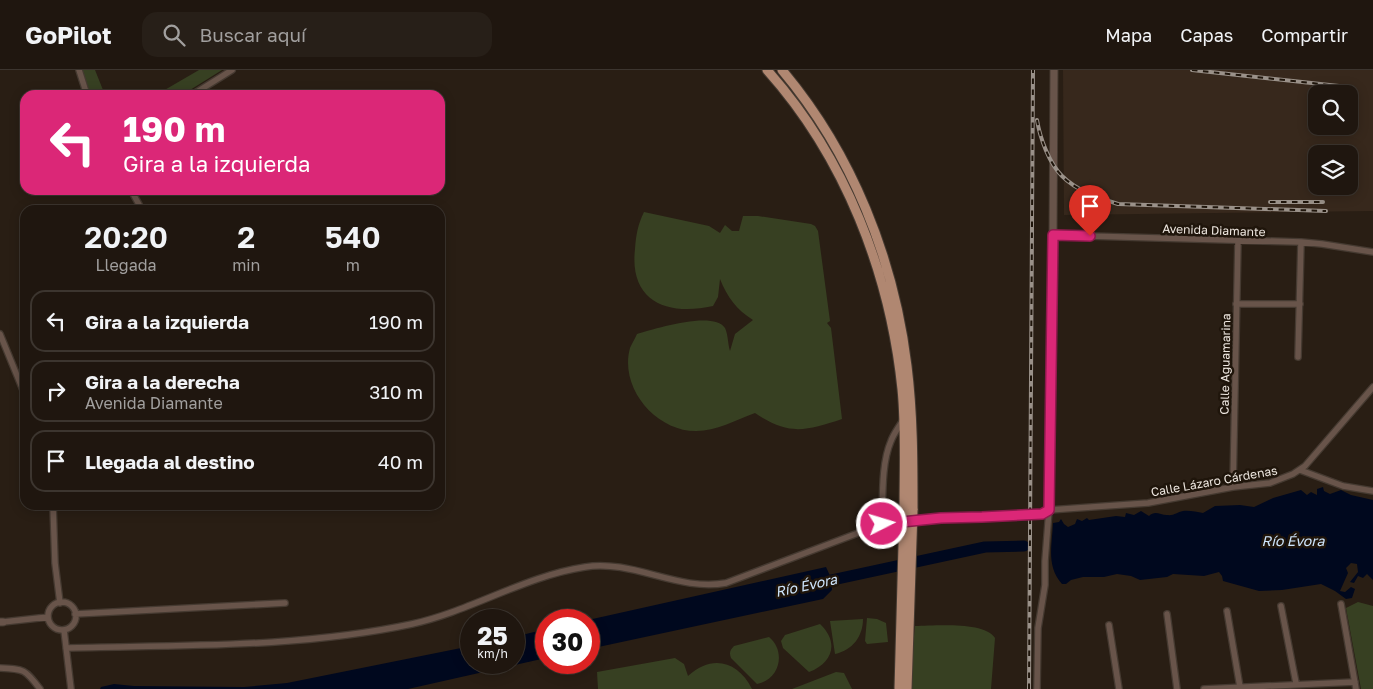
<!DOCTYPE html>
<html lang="es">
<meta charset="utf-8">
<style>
:root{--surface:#1f160f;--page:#271f18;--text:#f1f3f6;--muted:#a19f9e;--line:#3c352f}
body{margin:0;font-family:"Golos Text",sans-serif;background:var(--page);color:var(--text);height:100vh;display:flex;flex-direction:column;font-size:19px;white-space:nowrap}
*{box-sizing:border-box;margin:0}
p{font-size:16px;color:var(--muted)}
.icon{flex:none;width:28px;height:28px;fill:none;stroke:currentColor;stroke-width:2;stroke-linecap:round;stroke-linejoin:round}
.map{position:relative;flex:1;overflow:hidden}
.panel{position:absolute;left:20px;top:135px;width:425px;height:305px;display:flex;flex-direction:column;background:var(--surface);border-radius:15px;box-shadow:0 2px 12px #0003,0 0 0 1px var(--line)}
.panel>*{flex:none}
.top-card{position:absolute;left:20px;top:20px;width:425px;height:105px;border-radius:15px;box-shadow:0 2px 12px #0003,0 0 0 1px var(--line);background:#db2777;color:#fff;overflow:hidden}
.tools{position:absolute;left:1308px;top:15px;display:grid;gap:10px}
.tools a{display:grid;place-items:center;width:50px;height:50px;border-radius:10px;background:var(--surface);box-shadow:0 2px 12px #0003,0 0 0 1px var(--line);font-size:25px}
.speed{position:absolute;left:460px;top:539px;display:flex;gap:10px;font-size:25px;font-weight:700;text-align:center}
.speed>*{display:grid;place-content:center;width:65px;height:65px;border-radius:50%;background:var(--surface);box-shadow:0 2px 12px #0003,0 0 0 1px var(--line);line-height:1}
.speed small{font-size:12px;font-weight:400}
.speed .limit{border:8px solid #d22;background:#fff;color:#111}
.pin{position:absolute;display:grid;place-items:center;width:42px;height:42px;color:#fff;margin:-51px -21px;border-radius:50% 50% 50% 0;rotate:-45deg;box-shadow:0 0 5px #0007}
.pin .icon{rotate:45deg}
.me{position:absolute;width:55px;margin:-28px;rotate:85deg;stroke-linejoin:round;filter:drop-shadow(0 0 4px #0008)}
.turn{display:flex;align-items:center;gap:18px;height:105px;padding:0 20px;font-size:22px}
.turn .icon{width:65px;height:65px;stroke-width:2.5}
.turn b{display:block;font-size:35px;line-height:42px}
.eta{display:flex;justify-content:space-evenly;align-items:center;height:85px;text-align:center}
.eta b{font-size:30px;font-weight:600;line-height:35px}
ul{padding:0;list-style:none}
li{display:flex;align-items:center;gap:15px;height:62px;margin:0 10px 8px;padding:0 10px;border:2px solid var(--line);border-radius:15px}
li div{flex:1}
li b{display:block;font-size:19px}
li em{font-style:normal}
header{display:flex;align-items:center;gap:30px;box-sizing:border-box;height:70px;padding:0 25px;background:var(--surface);border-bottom:1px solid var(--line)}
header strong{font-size:24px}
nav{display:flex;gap:28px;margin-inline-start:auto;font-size:18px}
.search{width:350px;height:45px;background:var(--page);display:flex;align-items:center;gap:12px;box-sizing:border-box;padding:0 18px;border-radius:15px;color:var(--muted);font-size:19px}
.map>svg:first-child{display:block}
.industrial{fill:#37281c;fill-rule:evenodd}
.green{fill:#374022}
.water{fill:#00081e}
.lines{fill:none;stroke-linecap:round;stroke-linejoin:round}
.river{stroke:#00081e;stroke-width:11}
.minor-casing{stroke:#453a31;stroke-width:8}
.tertiary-casing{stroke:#453a31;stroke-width:9}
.primary-casing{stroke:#453a31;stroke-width:11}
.minor{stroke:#68544a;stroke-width:5.5}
.tertiary{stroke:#68544a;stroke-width:7}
.primary{stroke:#b08771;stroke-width:9}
.rail-casing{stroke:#9a9189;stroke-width:4}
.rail{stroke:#1f150b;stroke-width:2;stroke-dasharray:5.5;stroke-linecap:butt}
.primary-bridge-casing{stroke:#453a31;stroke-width:11;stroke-linecap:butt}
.primary-bridge{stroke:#b08771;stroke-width:9}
.route-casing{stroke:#8e194d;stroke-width:12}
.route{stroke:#db2777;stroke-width:9}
.labels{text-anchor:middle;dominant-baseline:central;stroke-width:5;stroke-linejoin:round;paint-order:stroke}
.street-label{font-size:12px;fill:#eee7e0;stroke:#1f150b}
.water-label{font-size:14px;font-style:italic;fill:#cfe6fd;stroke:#1f150b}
</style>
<header>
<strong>GoPilot</strong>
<div class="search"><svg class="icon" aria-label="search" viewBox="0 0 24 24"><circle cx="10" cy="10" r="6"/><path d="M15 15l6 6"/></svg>Buscar aquí</div>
<nav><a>Mapa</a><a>Capas</a><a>Compartir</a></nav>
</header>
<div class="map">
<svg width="1373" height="619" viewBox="0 0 1373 619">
<rect width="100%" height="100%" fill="#291e14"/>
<path class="industrial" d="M1063,0H1373V141L1064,145ZM1316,24H1349V56H1316ZM1316,84H1349V116H1316Z"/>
<path class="green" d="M82,0H95L105,25H91Z
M199,0H222L182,25H156Z
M644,142L709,156L720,163L725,155L732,161H739L743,146H758L811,154L815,156L818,161L830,251L827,253L831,258L842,349C806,361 788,366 755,343C736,350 716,361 696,361C656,361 619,318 630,278C632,273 635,269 637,264C653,259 714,240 725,258C728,264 728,275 730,281L735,264L753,250C737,240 727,227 720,209L718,227L713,236C668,246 629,232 635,179C636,165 638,154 644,142Z
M1358,532L1373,536V619H1361L1346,538Z
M867,548L877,549L886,553L888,572L867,574L865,571Z
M863,549C863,566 853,580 835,584L830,551Z
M820,554C840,573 832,593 809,602L783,578L781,571L785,565Z
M915,556C934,556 984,551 995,568L991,619H911L910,607Z
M769,567C787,582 779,610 757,614L731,588C729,583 730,580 734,576Z
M675,588L684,594L688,606C712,584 738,591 752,619H598L597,602Z
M836,602L844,603L852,619H792Z"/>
<path class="water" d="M1323,417L1324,421L1330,424L1341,420L1351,425L1373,430V510L1367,504L1363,508L1358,506L1354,513L1350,512L1358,502L1357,494L1351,493L1346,498L1348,503L1340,521L1345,522L1351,517L1355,519L1352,528L1346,529L1335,521L1321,514L1282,520L1259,521L1223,511L1222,506L1219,502L1204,506L1173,504L1167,507L1140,510L1131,506L1117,504L1104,507H1083L1071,510L1066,514H1062C1046,496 1052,476 1053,453L1059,452L1061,449L1064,454L1068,457L1075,454L1077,449L1082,451L1087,448L1089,450L1116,446L1125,447L1126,443L1134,445L1141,441L1149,446C1155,440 1160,445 1167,445C1174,446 1177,442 1183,441C1189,440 1197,442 1203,443L1215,436L1240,435L1254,437L1273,428L1301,420L1307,425L1311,422L1317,425V419Z
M826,497L832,510V520L823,529L589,579L588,550Z
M546,559V588L408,619H100L101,617L114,614L134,616L244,617L287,613L471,576V592H514V567Z"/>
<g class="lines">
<path class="river" d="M818,513L985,477L1024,476"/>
<g class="minor-casing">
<path id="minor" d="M79,0L87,25
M192,25L232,0
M131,120L142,140
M1053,165L1301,172L1322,174L1373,182
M1236,234H1300
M0,264L25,325
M1298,287L1301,172
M1300,400L1343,416L1373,421
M1233,417L1238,170
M53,435L55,493L60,533
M882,454C883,428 881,394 891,371C894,363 899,357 903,350
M48 546a14 14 0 1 1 28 0a14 14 0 1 1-28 0Z
M1341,534L1356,619
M1281,536L1296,613
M1227,541L1240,617
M75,544L285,533
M1167,544L1177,619
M3,552L48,547
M1109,555L1119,619
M64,560L71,619
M66,578C182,575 299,578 412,554C471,541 525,506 585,497C633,489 678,522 726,513L882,454L941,448L982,447L1042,444L1049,440L1148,433L1233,417L1270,413L1293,404L1305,396L1373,317
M0,598C24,599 25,599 40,619
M1037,619L1038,558L1045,515V491L1049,440
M1204,619L1355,612"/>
</g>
<g class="tertiary-casing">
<path id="tertiary" d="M1049,440L1053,165L1054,0
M0,552H3"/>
</g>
<g class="primary-casing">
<path id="primary" d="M767,0C845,87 890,203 902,319C906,359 904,400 904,440
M782,0C852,83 894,189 907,296C913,344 913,392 913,440"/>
</g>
<use href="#minor" class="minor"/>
<use href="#tertiary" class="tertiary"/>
<use href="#primary" class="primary"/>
<g class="rail-casing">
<path id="rail" d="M1192,0L1339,16
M1037,50C1040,68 1049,93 1062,106C1077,121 1099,128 1118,134L1326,141
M1270,132H1323
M1029,619L1033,0"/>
</g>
<use href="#rail" class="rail"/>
<g class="primary-bridge-casing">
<path id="primary-bridge" d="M899,619L904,440
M907,619L913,440"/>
</g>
<use href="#primary-bridge" class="primary-bridge"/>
</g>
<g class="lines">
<g class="route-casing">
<path id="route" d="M882,454L941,448L982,447L1042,444L1049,440L1053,165L1090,166"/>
</g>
<use href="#route" class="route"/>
</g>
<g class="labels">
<g class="street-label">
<text transform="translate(1214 160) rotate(2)">Avenida Diamante</text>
<text transform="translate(1225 294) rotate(-89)">Calle Aguamarina</text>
<text transform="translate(1214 411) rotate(-10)">Calle Lázaro Cárdenas</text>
</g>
<g class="water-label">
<text x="1293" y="470">Río Évora</text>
<text transform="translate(806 515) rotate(-12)">Río Évora</text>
</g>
</g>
</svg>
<div class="tools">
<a><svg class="icon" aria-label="search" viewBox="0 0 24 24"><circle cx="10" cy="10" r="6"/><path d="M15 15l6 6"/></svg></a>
<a><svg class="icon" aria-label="layers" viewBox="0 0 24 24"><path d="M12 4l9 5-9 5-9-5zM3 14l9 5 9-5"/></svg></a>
</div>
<div class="speed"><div>25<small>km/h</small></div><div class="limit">30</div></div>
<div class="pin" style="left:1090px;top:166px;background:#d93025"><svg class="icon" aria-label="arrive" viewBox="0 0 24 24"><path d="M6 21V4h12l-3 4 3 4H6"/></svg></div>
<svg class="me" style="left:882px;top:454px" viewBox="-20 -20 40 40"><circle r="17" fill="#db2777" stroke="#fff" stroke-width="3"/><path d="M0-11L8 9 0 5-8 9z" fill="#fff"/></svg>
<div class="top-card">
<div class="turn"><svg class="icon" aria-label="left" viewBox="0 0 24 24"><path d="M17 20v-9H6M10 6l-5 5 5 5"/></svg><div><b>190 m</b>Gira a la izquierda</div></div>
</div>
<section class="panel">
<div class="eta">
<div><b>20:20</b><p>Llegada</p></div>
<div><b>2</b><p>min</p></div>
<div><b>540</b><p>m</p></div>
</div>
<ul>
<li><svg class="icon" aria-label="left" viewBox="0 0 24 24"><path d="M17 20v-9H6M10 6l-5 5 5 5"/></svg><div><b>Gira a la izquierda</b></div><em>190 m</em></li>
<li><svg class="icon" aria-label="right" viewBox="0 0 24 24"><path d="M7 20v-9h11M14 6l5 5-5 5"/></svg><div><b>Gira a la derecha</b><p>Avenida Diamante</p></div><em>310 m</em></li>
<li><svg class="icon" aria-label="arrive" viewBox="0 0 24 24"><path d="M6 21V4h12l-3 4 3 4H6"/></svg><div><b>Llegada al destino</b></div><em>40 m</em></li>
</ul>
</section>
</div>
